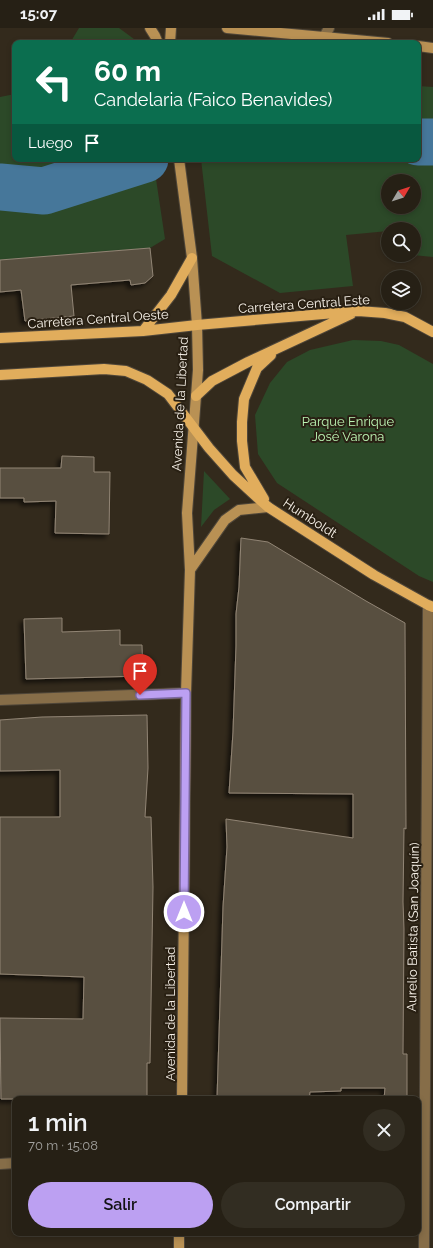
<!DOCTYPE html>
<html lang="es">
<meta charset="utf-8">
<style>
:root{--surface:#262015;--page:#322d22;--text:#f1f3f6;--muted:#a4a3a0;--line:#423e34;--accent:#bca0f2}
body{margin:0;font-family:Raleway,sans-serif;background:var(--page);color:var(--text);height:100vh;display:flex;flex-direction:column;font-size:15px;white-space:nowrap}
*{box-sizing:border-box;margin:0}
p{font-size:13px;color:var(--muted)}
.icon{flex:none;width:22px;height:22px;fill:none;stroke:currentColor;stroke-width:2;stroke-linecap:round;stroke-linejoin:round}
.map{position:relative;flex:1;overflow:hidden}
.drawer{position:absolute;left:12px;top:1068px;width:409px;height:140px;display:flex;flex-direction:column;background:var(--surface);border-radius:8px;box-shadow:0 2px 6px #0003,0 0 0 1px var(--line)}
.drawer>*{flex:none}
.top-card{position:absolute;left:12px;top:12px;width:409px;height:122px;border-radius:8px;box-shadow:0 2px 6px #0003,0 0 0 1px var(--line);background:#0b6e4f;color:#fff;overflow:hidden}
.needle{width:26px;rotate:51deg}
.fabs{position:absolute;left:381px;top:146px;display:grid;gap:8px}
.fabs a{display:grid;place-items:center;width:40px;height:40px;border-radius:50%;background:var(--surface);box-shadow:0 2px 6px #0003,0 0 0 1px var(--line);font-size:20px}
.pin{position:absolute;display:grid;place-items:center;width:34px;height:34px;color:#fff;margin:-41px -17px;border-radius:50% 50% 50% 0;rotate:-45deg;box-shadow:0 0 4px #0007}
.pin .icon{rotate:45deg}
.me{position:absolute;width:44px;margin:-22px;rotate:0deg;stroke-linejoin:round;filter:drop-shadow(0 0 3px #0008)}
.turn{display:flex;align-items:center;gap:14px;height:84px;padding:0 16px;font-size:18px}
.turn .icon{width:52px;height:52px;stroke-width:2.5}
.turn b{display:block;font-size:28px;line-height:34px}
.then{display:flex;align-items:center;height:38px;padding:0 16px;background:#0003;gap:8px;font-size:15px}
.round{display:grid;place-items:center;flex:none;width:42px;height:42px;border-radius:21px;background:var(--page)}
.head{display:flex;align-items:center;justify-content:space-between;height:68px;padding:0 16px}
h1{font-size:24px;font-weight:600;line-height:30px}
.button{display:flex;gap:8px;margin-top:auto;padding:8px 16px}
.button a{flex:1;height:46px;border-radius:24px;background:var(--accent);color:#111;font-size:16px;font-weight:600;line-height:46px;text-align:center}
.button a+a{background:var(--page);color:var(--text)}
.status{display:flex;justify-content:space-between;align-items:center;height:28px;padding:0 20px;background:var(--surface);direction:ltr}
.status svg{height:11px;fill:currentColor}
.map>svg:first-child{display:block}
.green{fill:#2c4928;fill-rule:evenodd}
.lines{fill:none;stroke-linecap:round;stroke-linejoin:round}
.river{stroke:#46779a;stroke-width:47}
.building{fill:#594f40;stroke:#918575;filter:url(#shadow)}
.street-casing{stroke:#4f4639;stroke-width:12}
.secondary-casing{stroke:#4f4639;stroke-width:12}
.primary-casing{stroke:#4f4639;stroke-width:12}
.street{stroke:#866d48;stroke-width:10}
.secondary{stroke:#b99154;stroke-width:10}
.primary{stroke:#e1ad5c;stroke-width:10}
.route-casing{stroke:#7a689d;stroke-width:10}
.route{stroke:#bca0f2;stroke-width:7}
.labels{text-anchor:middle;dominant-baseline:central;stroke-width:4;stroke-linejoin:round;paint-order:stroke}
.street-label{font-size:13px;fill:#f9f3ea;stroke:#292013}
.park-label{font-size:13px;fill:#bbf4b3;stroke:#292013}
</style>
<div class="status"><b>15:07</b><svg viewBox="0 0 49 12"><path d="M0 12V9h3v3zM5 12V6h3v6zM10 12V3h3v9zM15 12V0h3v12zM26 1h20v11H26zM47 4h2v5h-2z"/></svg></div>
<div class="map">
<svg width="433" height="1220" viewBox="0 0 433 1220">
<defs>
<filter id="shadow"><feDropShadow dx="-3.5" dy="3.5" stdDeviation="2" flood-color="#0009"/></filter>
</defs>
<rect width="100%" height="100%" fill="#332a1c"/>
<path class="green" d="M79,0H119L134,11L135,15H70Z
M418,58L433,59V229L413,227L414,201H388V203L346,207L353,258L280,265L212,228L201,131H418ZM388,153H414V179H388Z
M15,66V131H153L165,211L150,220L0,232V69Z
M353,312L381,313L399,317L433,336V554L419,548L277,455L258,426L255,387L270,355L287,334L310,322Z
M204,443L230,471L214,482L201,499Z"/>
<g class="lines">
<path class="river" d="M418,114H433
M0,159L44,163L145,131"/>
</g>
<path class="building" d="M150,220L153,248L145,255L131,257L130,252L71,257L74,288L25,293L21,262L0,264V232Z
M62,428L94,429V444H110L109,506L55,505L56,473L24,474V470H0V440H61Z
M241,510L268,514L366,573L405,595L406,801L404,800L403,874L404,901L403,1026H407V1071H384L385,1060H341V1063L310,1064L309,1071H217L223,879L227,819L226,791L353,810V766L229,765L233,704L236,618V586L239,559Z
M62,590V604L120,602V617H142L143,648L26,651L24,591Z
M147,687L148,740L145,789H151L153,859L150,1035H147V1071H1L0,990L83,991L84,949L0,946V789H60V742L0,743V692L42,689Z"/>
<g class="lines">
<g class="street-casing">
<path id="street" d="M324,9L329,0
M0,672L186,665
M0,1136L15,1135
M424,1220L428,577"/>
</g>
<g class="secondary-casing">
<path id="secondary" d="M150,0L155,8L158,15
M227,0L388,15
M170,15L171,0
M418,18L433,20
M179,131L192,230L197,297L198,342L187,485L190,542L186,665L182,1071
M190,542L225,492L239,482L268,479
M179,1220V1205"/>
</g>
<g class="primary-casing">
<path id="primary" d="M143,303L171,267L192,230
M0,310L143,303L197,297L358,283L385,285L405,289L433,304
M0,347L104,341L126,343L147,352L168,366L209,420L233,447L259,471L268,479L374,547L428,577L433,579
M196,368L212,353L248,334L351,286
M264,471L245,439L242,413V394L244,371L257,340L271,327"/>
</g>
<use href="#street" class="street"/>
<use href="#secondary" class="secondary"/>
<use href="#primary" class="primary"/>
</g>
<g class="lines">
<g class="route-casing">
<path id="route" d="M140,667L186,665L184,884"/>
</g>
<use href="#route" class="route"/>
</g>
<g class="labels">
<g class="street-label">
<text transform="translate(304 276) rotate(-4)">Carretera Central Este</text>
<text transform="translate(98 291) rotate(-4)">Carretera Central Oeste</text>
<text transform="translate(180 376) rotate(-87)">Avenida de la Libertad</text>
<text transform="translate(310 490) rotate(33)">Humboldt</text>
<text transform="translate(413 899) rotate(-89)">Aurelio Batista (San Joaquín)</text>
<text transform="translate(170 986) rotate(-90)">Avenida de la Libertad</text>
</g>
<g class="park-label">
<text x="348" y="393">Parque Enrique<tspan x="348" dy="15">José Varona</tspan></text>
</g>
</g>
</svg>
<div class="fabs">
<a><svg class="needle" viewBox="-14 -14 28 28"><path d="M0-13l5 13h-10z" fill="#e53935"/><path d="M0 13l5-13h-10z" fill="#a4a3a0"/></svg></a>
<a><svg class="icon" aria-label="search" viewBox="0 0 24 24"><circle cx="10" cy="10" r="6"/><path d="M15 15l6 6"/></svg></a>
<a><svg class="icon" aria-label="layers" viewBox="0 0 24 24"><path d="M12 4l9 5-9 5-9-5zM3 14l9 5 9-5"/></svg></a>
</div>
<div class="pin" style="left:140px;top:667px;background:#d93025"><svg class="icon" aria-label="arrive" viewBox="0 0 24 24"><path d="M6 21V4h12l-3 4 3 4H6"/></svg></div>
<svg class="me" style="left:184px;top:884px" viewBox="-20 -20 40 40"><circle r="17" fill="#bca0f2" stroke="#fff" stroke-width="3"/><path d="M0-11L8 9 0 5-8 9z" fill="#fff"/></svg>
<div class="top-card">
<div class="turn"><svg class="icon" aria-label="left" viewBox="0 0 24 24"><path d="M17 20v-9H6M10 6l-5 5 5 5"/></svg><div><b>60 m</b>Candelaria (Faico Benavides)</div></div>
<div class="then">Luego<svg class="icon" aria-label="arrive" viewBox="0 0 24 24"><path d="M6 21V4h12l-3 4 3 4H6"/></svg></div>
</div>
<section class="drawer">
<div class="head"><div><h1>1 min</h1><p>70 m · 15:08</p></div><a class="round"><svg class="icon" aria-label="close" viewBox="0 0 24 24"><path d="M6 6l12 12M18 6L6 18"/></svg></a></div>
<div class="button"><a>Salir</a><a>Compartir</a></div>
</section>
</div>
